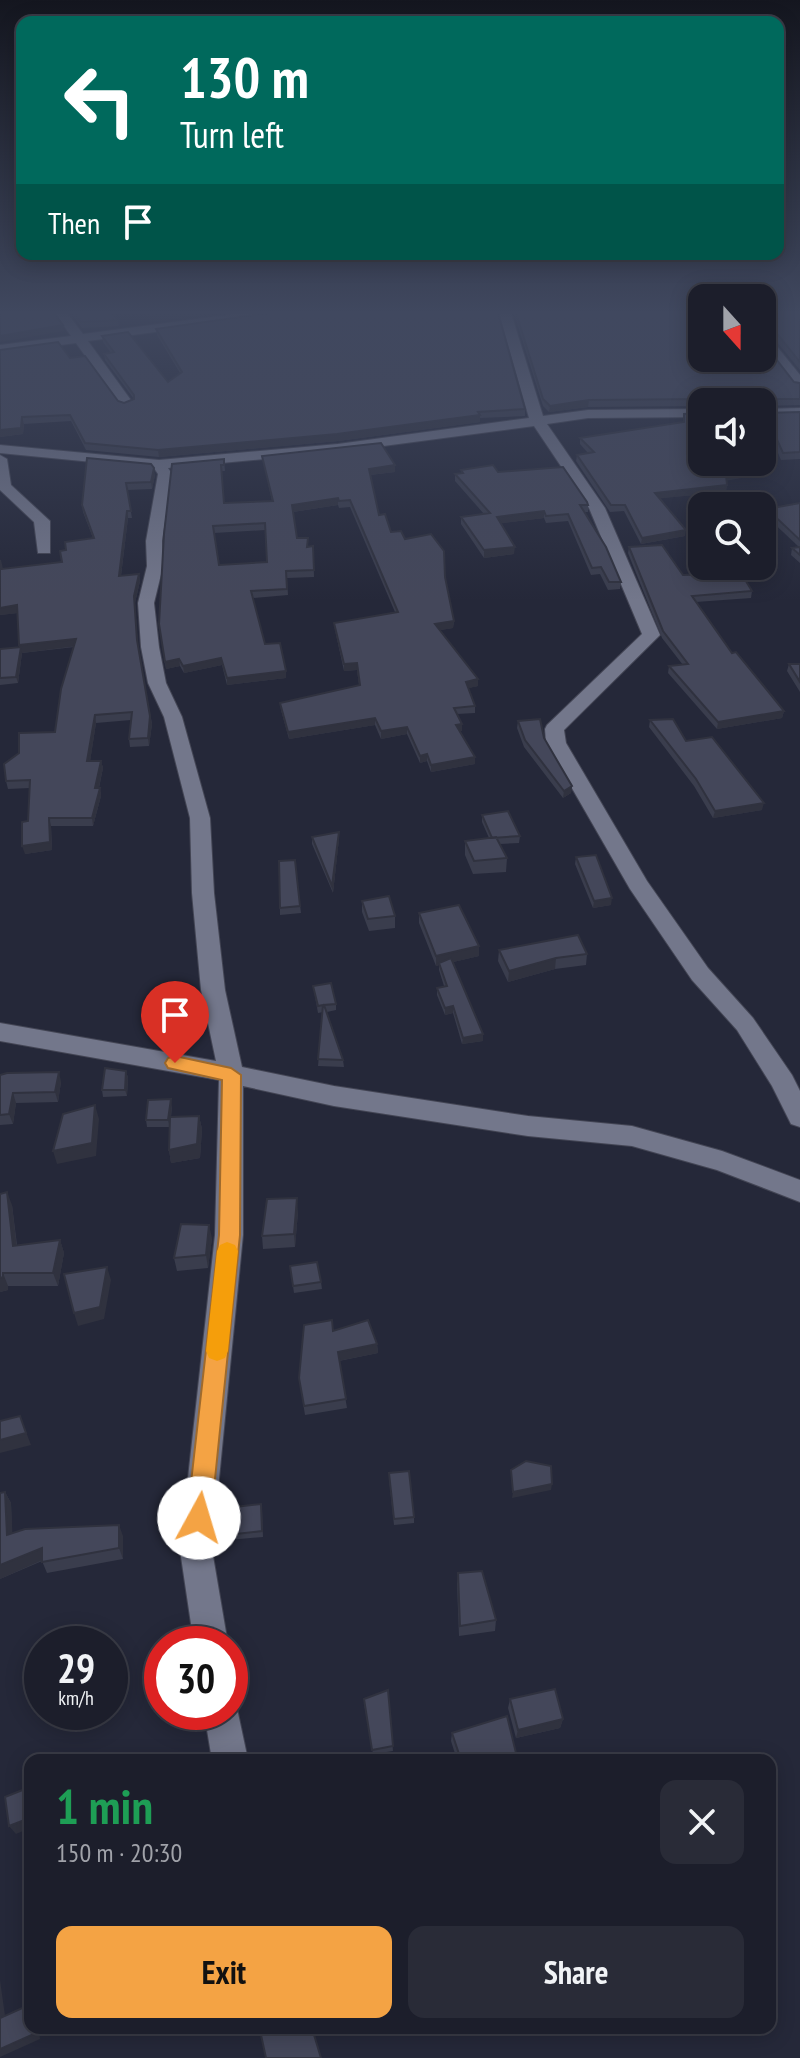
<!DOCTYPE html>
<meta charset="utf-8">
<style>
:root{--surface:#1c1e2b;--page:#292b37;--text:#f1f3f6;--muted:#a0a2a9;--line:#3a3c47;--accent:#f4a344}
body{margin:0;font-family:"PT Sans Narrow",sans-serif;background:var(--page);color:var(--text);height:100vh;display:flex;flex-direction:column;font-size:30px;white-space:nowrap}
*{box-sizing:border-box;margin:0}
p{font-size:26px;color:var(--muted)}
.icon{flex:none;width:44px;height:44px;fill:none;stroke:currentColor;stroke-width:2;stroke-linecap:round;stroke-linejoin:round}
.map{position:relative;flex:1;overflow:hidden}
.panel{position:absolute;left:24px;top:1754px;width:752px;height:280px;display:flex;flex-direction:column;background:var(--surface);border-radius:16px;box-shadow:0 4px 20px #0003,0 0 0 2px var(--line)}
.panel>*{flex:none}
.top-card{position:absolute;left:16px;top:16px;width:768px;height:244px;border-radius:16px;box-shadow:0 4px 20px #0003,0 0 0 2px var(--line);background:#00695c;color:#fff;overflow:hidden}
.needle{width:52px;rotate:159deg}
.fabs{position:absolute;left:688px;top:284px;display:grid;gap:16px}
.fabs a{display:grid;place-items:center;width:88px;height:88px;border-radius:16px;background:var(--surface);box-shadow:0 4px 20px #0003,0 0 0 2px var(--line);font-size:40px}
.speed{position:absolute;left:24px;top:1626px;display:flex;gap:16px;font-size:40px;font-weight:700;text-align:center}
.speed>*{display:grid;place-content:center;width:104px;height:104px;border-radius:50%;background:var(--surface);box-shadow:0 4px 20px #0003,0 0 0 2px var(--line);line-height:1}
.speed small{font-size:20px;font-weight:400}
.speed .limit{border:12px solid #d22;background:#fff;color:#111}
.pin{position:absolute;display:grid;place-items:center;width:68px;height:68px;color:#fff;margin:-82px -34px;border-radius:50% 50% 50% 0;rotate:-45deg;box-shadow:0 0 8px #0007}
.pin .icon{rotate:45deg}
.me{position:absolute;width:88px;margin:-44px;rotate:6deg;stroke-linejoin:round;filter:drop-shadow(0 0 6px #0008)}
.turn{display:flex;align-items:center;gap:28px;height:168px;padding:0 32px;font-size:36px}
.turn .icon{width:104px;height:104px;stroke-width:2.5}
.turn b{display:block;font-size:56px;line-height:68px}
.then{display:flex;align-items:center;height:76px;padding:0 32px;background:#0003;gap:16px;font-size:30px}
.round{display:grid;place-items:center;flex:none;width:84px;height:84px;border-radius:16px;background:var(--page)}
.head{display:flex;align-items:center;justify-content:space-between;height:136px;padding:0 32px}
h1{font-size:48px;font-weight:700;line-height:60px;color:#1e9e55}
.cta{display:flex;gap:16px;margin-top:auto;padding:16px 32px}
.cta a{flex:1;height:92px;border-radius:16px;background:var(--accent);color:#111;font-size:32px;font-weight:700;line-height:92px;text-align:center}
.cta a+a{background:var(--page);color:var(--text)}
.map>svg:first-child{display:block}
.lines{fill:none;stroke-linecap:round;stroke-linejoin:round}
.minor-casing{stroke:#434554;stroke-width:2}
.minor{fill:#73778b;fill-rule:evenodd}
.wall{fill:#3a3d4d;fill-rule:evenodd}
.shaded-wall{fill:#30323f}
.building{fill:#44475a;stroke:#30323f;stroke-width:2;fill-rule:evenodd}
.route{fill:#f4a344;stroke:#9f6a2c;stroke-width:2}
.slow{fill:#f59e0b}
</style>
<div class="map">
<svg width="800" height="2058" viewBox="0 0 800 2058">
<rect width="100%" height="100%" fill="#252839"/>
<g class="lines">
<g class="minor-casing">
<path id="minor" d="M55,313H67L83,334L242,313H274L268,317L88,341L133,403L126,407L121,406L76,343L0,353V345L71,336Z
M499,313H511L543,416L588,410L702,409V417L588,418L547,424L605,508L660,635L564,730L566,743L647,881L708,968L753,1018L792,1075L800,1091V1127L791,1124L772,1086L737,1030L692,980L630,889L546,743L545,729L547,725L642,634L589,508L534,426L338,452L168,468L172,474L162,541L163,566L154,603L159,647L166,683L182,717L210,818L214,893L225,990L242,1067L334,1086L528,1116L632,1126L722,1151L800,1180V1202L717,1170L632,1146L528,1136L334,1106L243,1086V1235L212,1550L228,1644H194L180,1550L215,1235L219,1080L0,1041V1023L216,1061L201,990L192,893L190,818L164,717L148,683L141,647L138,603L147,566L146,541L158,474L154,468L0,453V445L159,460L338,444L529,418Z
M762,332L766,333L800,375V388L795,387L762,344Z
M800,408V416L762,417V409Z
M0,455L7,459L11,485L50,521V553H38L34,522L0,490Z
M230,1698L235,1699L248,1760H212L204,1712H230Z"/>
</g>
<use href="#minor" class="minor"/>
</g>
<path class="wall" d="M71,313H112L118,320L119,326L82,328Z
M514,313H702L794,382L800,383V405L762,406V402H702V406L588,407L549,412L543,406Z
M762,313H800V370L768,331L762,330Z
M156,329L525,409V416L480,418V422L338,441L159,457L86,450L71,421L24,424L23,434L0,437V350L70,358L118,401L124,403L134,399L105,360L104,354L111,353L103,342L102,336L168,382L180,373L157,335Z
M800,412V459L781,460L764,420L765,413Z
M684,414L702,462L771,467L770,473L727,480L726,492L660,498L685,536L641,544L624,511L610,512L576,461L577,455L588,453L580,444V438L683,422Z
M262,456L395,465V472L370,475L379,515L391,532L405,539L445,577L454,621L453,628L440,630L478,686L468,688L475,706V713L457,714L462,731H460L475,764L431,772L427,761L420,763L407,734L381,739L375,725L289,739L281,710L280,703L359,685L357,670L344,671L335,630L334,623L395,612L350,507L339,508L338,505L293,512L297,538L308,546H313L314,577L287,578L288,595L253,598L265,644L286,671V678L227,685L222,665L184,673L180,666L166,669L159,624L164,534L224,459L225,471H221L224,503L272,501ZM265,530L267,562L219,565L214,533Z
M87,458L155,475L152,489L127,490L132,518H128L121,576L139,574L140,581L135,603L138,646L152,724L149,746L130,747L129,739L131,720L96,723L90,761H101L103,768L99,788H100L101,796L93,826H51L52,850L25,854L28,821L30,788L8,789L6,781L55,732L74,647L22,653L18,683L0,685V649L19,647L17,613L0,615V560L2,569L62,562L66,550L93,538L83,512L82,505Z
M461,470L498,472L588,505V512H584L621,582L620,589L608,590L600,574L591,575L568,521L546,523L544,518L501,523L514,554L484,558L461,524V517L484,514L455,481V474L461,473Z
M800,503V563L791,555L792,548L799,547L766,516L767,509Z
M629,547L683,575L752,591L751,598L696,602L732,653L784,711L782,718L717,729L668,673L669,666L683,665L662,638L628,553Z
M789,664H800V692L787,671Z
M650,720L762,810L713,818L694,786L649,727Z
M518,721L544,738L572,786L571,793L563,798L524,747L517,728Z
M482,815L520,836L519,843L500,844L507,858L506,872L473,874L465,855V841L489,838L482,822Z
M312,837L339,839L333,893L312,844Z
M576,857L611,905L593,908L575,864Z
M295,860L301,913L280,915L279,861Z
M362,901L395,916V928L369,931L362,912Z
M419,913L479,946V956L453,962L483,1034V1041L462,1044L453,1013L445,1015L437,995V988L444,986L439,970V965L436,966L419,923Z
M499,950L587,954L586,965L555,969L508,982L498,961Z
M313,986L336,1004V1010L327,1012L343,1060L344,1067L318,1066L323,1012L318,1013Z
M126,1071L128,1078L127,1096L103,1097L102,1090Z
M0,1075L61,1082L58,1102L16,1103L13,1124L0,1125Z
M172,1106L171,1117L199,1116L202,1129L200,1158L171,1163L169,1150L170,1127H147L146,1120Z
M12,1205L17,1245L60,1240L64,1253L58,1286H8V1290L0,1292Z
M298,1212L295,1247L263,1249L262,1236Z
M212,1238L208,1268L177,1271L174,1258Z
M290,1266L321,1282L322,1289L294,1293Z
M377,1344L378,1353L339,1361L347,1408L305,1415L299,1378Z
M389,1479L414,1517V1523L394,1525Z
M5,1492L11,1503L12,1533L123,1536V1559L47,1573L42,1561L0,1579Z
M262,1509L263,1537L228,1540L227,1535Z
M458,1573L496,1620L495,1631L459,1636L457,1584Z
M388,1690L393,1751L373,1754L364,1704Z
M510,1699L563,1719L560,1728L516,1738L508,1708Z
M452,1733L517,1757L516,1760H457L451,1741Z"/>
<path class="shaded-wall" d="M174,313H220L150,322L149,316Z
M63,325L64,331L0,342V336Z
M589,400L588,407L549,412L550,406Z
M480,415V422L338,441L159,457L158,450Z
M22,417L24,424L23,434L0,437V430Z
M395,465V472L369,475V469Z
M771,467L770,473L725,481L726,475Z
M154,468L155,475L152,489L151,482Z
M727,485L726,492L654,499L655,493Z
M338,498V505L292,512V505Z
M127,511L128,518L120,584L119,576Z
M544,511V518L497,524V517Z
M686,530L685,536L641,544L642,538Z
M515,547L514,554L484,558V550Z
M139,574L140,581L135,603L138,647L134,596Z
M17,605L19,613L0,615V608Z
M454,621L453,628L435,631V624Z
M76,639L77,646L22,653L18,683L16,677L20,650L19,645Z
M221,658L222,665L184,673L183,666Z
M179,659L180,666L166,669L165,662Z
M357,663V670L344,671V664Z
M286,671V678L227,685V678Z
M478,679V686L465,689L466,682Z
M784,711L782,718L717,729L718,722Z
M95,715L96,723L89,769L87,761Z
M150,716L152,724L149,746L148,738Z
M375,718V725L289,739L288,732Z
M462,724V731L456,732V725Z
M407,727V734L381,739V731Z
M427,754V761L420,763V756Z
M475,757V764L431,772V765Z
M101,761L103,768L97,796L95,788Z
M572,786L571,793L563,798L564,791Z
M100,788L101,796L93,826L92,818Z
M764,803L762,810L713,818L715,811Z
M49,818L51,826L52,850L25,854L22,846Z
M339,832V839L333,893L332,886Z
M612,898L611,905L593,908L594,901Z
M479,946V956L436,966V956Z
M556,958L555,969L508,982L509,971Z
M453,1006V1013L445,1015V1008Z
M483,1034V1041L462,1044L463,1038Z
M126,1071L128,1078L127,1096L125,1090Z
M59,1072L61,1082L58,1102L55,1092Z
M13,1093L16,1103L13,1124L9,1114Z
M171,1099L172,1106L170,1127L168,1120Z
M95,1105L99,1119L96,1156L57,1164L53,1151Z
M199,1116L202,1129L200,1158L171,1163L169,1150Z
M7,1192L12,1205L18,1258L13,1246Z
M297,1198L298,1212L295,1247L294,1234Z
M209,1225L212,1238L208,1268L206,1255Z
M60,1240L64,1253L58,1286L53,1273Z
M107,1267L111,1280L104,1319L78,1326L74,1313Z
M3,1273L8,1286V1290L0,1292V1278Z
M377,1344L378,1353L338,1361V1352Z
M20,1416L31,1445L0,1453V1440Z
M552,1484L551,1490L512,1498L513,1492Z
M5,1492L11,1503L13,1546L7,1535Z
M119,1525L123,1536V1559L119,1548Z
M42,1548L47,1558L0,1579V1565Z
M563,1719L560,1728L516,1738L518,1730Z
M30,1818V1828L16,1834L9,1826Z
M0,1980L6,2023L0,2019Z
M33,2028H39L40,2039L0,2057V2049Z"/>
<path class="building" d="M0,313H54L63,325L0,336Z
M74,313H112L118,320L81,322Z
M147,313H174L149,316Z
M269,313H498L525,409L478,412L480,415L337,434L158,450L85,443L70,415L22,417L21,428L0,430V350L58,342L70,358L85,356L118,401L124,403L134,399V395L104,354L114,352L102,336L128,332L168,382L182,372L156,329Z
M516,313H702V358H762V341L794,382L800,383V399H763L761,402L703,399L589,400L550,406L543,399Z
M762,313H800V362L770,325L762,324Z
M800,412V452L783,453L765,413Z
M702,413V462H762V456L771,467L726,475L727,485L655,493L686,530L642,538L625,505H611L577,455L594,452L580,438L684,422V414Z
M381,443L395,465L369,469L379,515L385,514L391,532L401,531L405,539L431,534L444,551L445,577L454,621L435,624L478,679L466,682L475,706L454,708L462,724L456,725L475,757L431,765L427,754L420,756L407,727L381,731L375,718L288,732L280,703L360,685L357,663L344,664L334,623L398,612L350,500L339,501L338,498L292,505L297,538H308L307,547L313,546L314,570L286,571L287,589L251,591L265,644L280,643L286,671L227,678L221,658L183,666L179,659L165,662L159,624L164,534L172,464L224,459V465H221L224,503L273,501L262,456ZM265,523L267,562L219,565L213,526Z
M87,458L151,464L154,468L151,482L126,483L131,511H127L119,576L139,574L134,596L137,640L150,716L148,738L129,739L132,712L95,715L87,761H101L95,788H100L92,818H49L50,842L22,846V822L28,821L30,780L6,781L4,764L19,753V733L55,732L61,689L76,639L19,645L17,605L0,608V560L2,569L62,562L60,551L66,550L65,542L94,538L82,505Z
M493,465L498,472L563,467L587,502L588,505H580L606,547L621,582H609L601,567L592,568L568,514L546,516L544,511L497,517L515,547L484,550L461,517L490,513L455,474L463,473L461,470Z
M800,503V540L767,509Z
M662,545L683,575L741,573L752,591L692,596L732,653L736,652L784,711L718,722L669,666L688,664L663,631L629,547Z
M800,547V555L792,548Z
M21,647L16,677L0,678V649Z
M789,664H800V682Z
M540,719L544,738L572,786L564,791L525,740L518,721Z
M673,719L686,741L712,737L764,803L715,811L696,779L650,720Z
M508,811L520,836L492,838L482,815Z
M339,832L332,886L312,837Z
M496,837L507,858L474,861L465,841Z
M596,855L612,898L594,901L576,857Z
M295,860L300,906L280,908L279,861Z
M389,896L395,916L368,919L362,901Z
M459,905L479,946L436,956L419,913Z
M578,935L587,954L556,958L509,971L499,950Z
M451,958L483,1034L463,1038L453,1006L445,1008L437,988L447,986L439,963Z
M331,983L336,1004L324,1005L343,1060L318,1059L323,1005L318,1006L313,986Z
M105,1068L126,1071L125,1090H102Z
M59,1072L55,1092L13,1093L9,1114L0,1115V1075L7,1073Z
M171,1099L168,1120H146L148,1100Z
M95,1105L92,1143L53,1151L63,1114Z
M199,1116L197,1144L169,1150L170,1117Z
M7,1192L13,1246L60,1240L53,1273H3V1277L0,1278V1194Z
M297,1198L294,1234L262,1236L267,1199Z
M181,1224L209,1225L206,1255L174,1258Z
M317,1262L321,1282L293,1286L290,1266Z
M107,1267L100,1307L74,1313L64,1274Z
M332,1320L333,1331L368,1320L377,1344L338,1352L346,1399L304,1406L299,1378L304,1325Z
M20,1416L26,1433L0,1440V1421Z
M526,1461L551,1466L552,1484L513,1492L511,1470Z
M409,1471L414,1517L394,1519L389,1473Z
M5,1492L7,1535L25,1529L119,1525V1548L42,1562V1548L0,1565V1493Z
M261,1504L262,1531L227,1535L226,1508Z
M482,1571L496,1620L460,1626L458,1573Z
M555,1689L563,1719L518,1730L510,1699Z
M388,1690L393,1746L372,1750L364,1699Z
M507,1716L517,1757L507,1760H461L452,1733Z
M30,1787V1818L9,1826L5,1797Z
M29,2005L30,2028H33L34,2034L0,2049V2018Z
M277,2028H312L321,2058H266L261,2035Z"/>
<linearGradient id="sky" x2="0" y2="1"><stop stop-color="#14161f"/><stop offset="0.52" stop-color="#40485f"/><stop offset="1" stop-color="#40485f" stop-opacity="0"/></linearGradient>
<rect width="800" height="601" fill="url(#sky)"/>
<path class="route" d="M175,1056L231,1068L241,1075L240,1235L211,1518L208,1527L199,1530L191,1527L187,1518L219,1235L222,1080L168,1068L165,1063L168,1058Z"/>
<path class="slow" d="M227,1242L235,1245L238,1251L228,1351L225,1358L217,1361L209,1358L206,1351L217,1251L220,1245Z"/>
</svg>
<div class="fabs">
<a><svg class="needle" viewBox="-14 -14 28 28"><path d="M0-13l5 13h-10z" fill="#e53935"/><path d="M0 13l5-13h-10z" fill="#a0a2a9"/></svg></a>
<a><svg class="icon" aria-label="sound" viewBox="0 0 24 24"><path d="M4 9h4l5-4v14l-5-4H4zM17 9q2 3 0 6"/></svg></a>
<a><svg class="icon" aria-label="search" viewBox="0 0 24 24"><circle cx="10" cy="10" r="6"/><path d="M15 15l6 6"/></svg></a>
</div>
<div class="speed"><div>29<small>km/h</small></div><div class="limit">30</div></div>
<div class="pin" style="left:175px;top:1063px;background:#d93025"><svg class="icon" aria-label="arrive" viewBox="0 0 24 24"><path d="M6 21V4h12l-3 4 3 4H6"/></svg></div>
<svg class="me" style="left:199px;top:1518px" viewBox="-20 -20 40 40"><circle r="19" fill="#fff"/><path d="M0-13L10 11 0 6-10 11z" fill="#f4a344"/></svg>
<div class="top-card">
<div class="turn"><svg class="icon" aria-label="left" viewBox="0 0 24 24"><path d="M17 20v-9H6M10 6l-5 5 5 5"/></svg><div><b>130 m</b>Turn left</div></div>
<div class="then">Then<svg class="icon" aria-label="arrive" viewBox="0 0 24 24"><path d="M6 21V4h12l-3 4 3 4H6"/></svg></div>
</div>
<section class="panel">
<div class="head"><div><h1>1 min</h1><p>150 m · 20:30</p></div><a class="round"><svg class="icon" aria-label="close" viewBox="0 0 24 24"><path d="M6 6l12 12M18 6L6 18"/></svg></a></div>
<div class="cta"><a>Exit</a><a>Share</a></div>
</section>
</div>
